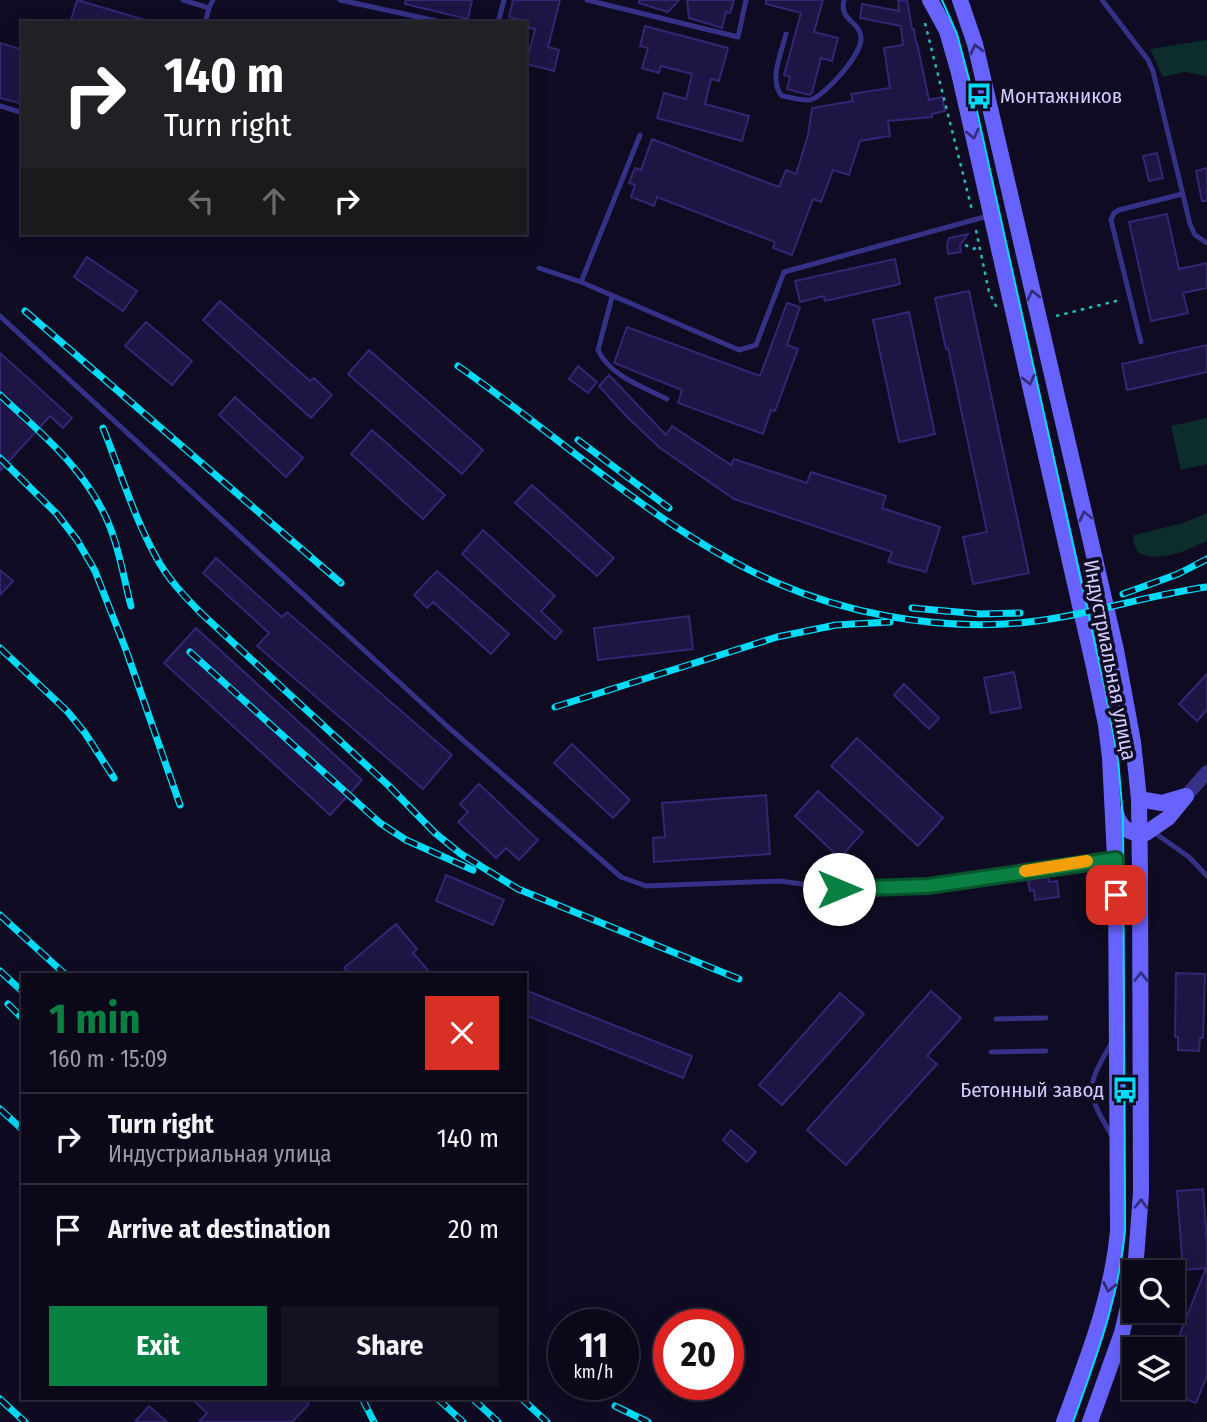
<!DOCTYPE html>
<meta charset="utf-8">
<style>
:root{--surface:#0b081a;--page:#141123;--text:#f1f3f6;--muted:#9a9aa2;--line:#2b2939;--accent:#0b8043}
body{margin:0;font-family:"Fira Sans Condensed",sans-serif;background:var(--page);color:var(--text);height:100vh;display:flex;flex-direction:column;font-size:26px;white-space:nowrap}
*{box-sizing:border-box;margin:0}
p{font-size:23px;color:var(--muted)}
.icon{flex:none;width:38px;height:38px;fill:none;stroke:currentColor;stroke-width:2;stroke-linecap:round;stroke-linejoin:round}
.map{position:relative;flex:1;overflow:hidden}
.side{position:absolute;left:21px;top:973px;width:506px;height:427px;display:flex;flex-direction:column;background:var(--surface);border-radius:0px;box-shadow:0 4px 18px #0003,0 0 0 2px var(--line)}
.side>*{flex:none}
.top-card{position:absolute;left:21px;top:21px;width:506px;height:214px;border-radius:0px;box-shadow:0 4px 18px #0003,0 0 0 2px var(--line);background:#202124;color:#fff;overflow:hidden}
.tools{position:absolute;left:1122px;top:1260px;display:grid;gap:14px}
.tools a{display:grid;place-items:center;width:63px;height:63px;border-radius:0px;background:var(--surface);box-shadow:0 4px 18px #0003,0 0 0 2px var(--line);font-size:35px}
.speed{position:absolute;left:548px;top:1309px;display:flex;gap:14px;font-size:35px;font-weight:700;text-align:center}
.speed>*{display:grid;place-content:center;width:91px;height:91px;border-radius:50%;background:var(--surface);box-shadow:0 4px 18px #0003,0 0 0 2px var(--line);line-height:1}
.speed small{font-size:18px;font-weight:400}
.speed .limit{border:10px solid #d22;background:#fff;color:#111}
.pin{position:absolute;display:grid;place-items:center;width:60px;height:60px;color:#fff;margin:-30px;border-radius:14px;box-shadow:0 4px 10px #0006}
.me{position:absolute;width:77px;margin:-38px;rotate:90deg;stroke-linejoin:round;filter:drop-shadow(0 0 5px #0008)}
.turn{display:flex;align-items:center;gap:24px;height:147px;padding:0 28px;font-size:32px}
.turn .icon{width:91px;height:91px;stroke-width:2.5}
.turn b{display:block;font-size:49px;line-height:60px}
.lanes{display:flex;align-items:center;height:66px;padding:0 28px;background:#0003;justify-content:center;gap:35px;direction:ltr}
.lanes .off{opacity:.35}
.round{display:grid;place-items:center;flex:none;width:74px;height:74px;border-radius:0px;background:var(--page)}
.overview{display:flex;align-items:center;justify-content:space-between;height:119px;padding:0 28px}
h1{font-size:42px;font-weight:700;line-height:52px;color:var(--accent)}
.action{display:flex;gap:14px;margin-top:auto;padding:14px 28px}
.action a{flex:1;height:80px;border-radius:0px;background:var(--accent);color:#fff;font-size:28px;font-weight:700;line-height:80px;text-align:center}
.action a+a{background:var(--page);color:var(--text)}
ul{padding:0;list-style:none}
li{display:flex;align-items:center;gap:21px;height:91px;padding:0 28px;border-top:2px solid var(--line)}
li div{flex:1}
li b{display:block;font-size:26px}
li em{font-style:normal}
.map>svg:first-child{display:block}
.green{fill:#0d2c2c}
.building{fill:#1f1545;stroke:#352573;stroke-width:2}
.lines{fill:none;stroke-linecap:round;stroke-linejoin:round}
.path{stroke:#21bdb6;stroke-width:2.5;stroke-dasharray:3.5 5;stroke-linecap:butt}
.service{stroke:#353186;stroke-width:5}
.tertiary{stroke:#353186;stroke-width:14}
.secondary{stroke:#6863ff;stroke-width:16}
.tram{stroke:#00dbf7;stroke-width:2}
.rail-casing{stroke:#00dbf7;stroke-width:7}
.rail{stroke:#0f0b22;stroke-width:4.5;stroke-dasharray:13;stroke-linecap:butt}
.oneway{stroke:#332e7a}
.route-casing{stroke:#07532c;stroke-width:18}
.route{stroke:#0b8043;stroke-width:12}
.slow{stroke:#f59e0b;stroke-width:12}
.labels{text-anchor:middle;dominant-baseline:central;stroke-width:7;stroke-linejoin:round;paint-order:stroke}
.poi-label{font-size:21px;fill:#d2ccff;stroke:#0f0b22;text-anchor:start}
.street-label{font-size:21px;fill:#d2ccff;stroke:#0f0b22}
</style>
<div class="map">
<svg width="1207" height="1422" viewBox="0 0 1207 1422">
<rect width="100%" height="100%" fill="#0f0b22"/>
<path class="green" d="M1207,40V76L1185,72L1163,77L1150,49Z
M1207,418V464L1181,470L1171,426Z
M1207,513V541C1183,551 1164,563 1138,553L1133,542L1134,535L1183,523Z"/>
<path class="building" d="M77,0L145,20V23H80L71,20Z
M406,0H472L468,19L405,4Z
M513,0H560L548,47L559,50L554,71L526,64L535,29L525,27L524,21L509,17Z
M639,0H679L668,12L639,3Z
M687,0H734L730,13L726,12L722,28L689,18Z
M766,0H823L814,32L838,38L832,61L821,58L812,93L809,95L787,89L790,77L784,75L801,13L766,4Z
M907,0L912,29H914L916,43H917L929,100L942,97L945,111L932,114V117L888,121L890,136L860,141L849,175L833,170L821,202L813,199L792,255L773,248L775,242L657,197L654,206L631,197L635,185L629,183L635,168L641,170L652,139L779,187L786,170L796,174L808,135L812,108L853,101L851,94L890,88L884,48L903,45L901,26L860,18L862,4L899,11L898,1Z
M645,26L728,48L719,81L711,79L705,104L749,116L742,141L657,118L664,93L686,99L692,74L661,66L659,73L642,68L648,48L640,46Z
M0,43L23,50V104L0,98Z
M1157,153L1163,178L1149,181L1143,156Z
M1207,168V201H1202L1196,171Z
M1167,214L1179,269L1207,263V288L1183,293L1188,313L1151,321L1129,222Z
M968,234L960,245L961,252L948,254L947,244L949,238Z
M87,257L137,291L123,311L74,277Z
M895,259L900,284L825,301L824,296L800,302L795,281Z
M969,291L1029,573L973,584L963,537L987,532L948,348L946,349L935,298Z
M220,301L310,381L314,378L332,395L311,418L203,320Z
M787,303L800,307L787,345L798,349L775,411L771,410L763,434L678,403L682,390L614,363L627,327L760,376Z
M909,312L935,434L899,442L873,320Z
M146,322L192,361L172,385L125,346Z
M1207,345V372L1127,390L1122,364Z
M369,350L483,450L462,474L348,374Z
M0,353L72,418L63,428L50,416L0,471Z
M578,366L597,382L588,393L569,379Z
M609,375L666,435L672,426L731,465L734,459L807,483L811,472L886,496L882,508L940,527L926,572L888,562L892,552L734,499L660,448L627,417L599,386Z
M235,397L303,458L286,477L219,415Z
M372,430L445,495L423,519L351,454Z
M532,485L614,558L597,576L515,503Z
M483,530L555,596L541,611L562,631L555,639L462,554Z
M216,558L282,617L287,612L452,755L423,789L257,646L269,633L203,573Z
M0,570L13,581L0,595Z
M437,571L509,634L491,654L433,602L427,608L414,595Z
M689,616L693,649L598,660L594,628Z
M196,628L362,780L330,815L164,663Z
M1014,672L1021,708L991,713L984,678Z
M1207,674V710L1197,721L1179,704Z
M904,684L939,718L929,729L894,695Z
M857,738L943,818L918,846L831,766Z
M572,744L630,800L613,818L554,763Z
M479,784L538,840L519,860L506,848L496,858L458,822L468,812L460,804Z
M818,791L863,832L840,858L795,816Z
M766,795L770,854L654,862L653,838L665,837L662,803Z
M446,875L504,900L493,925L436,901Z
M1048,877L1049,882L1057,881L1059,897L1035,900L1034,890L1030,891L1028,880Z
M396,924L417,949L413,953L432,975H350L344,968Z
M1176,973L1205,974L1203,1038H1200L1199,1051L1178,1050V1037H1175Z
M525,990L692,1056L683,1078L525,1015Z
M931,991L961,1018L927,1056L937,1064L846,1165L807,1130Z
M840,993L864,1014L782,1105L759,1085Z
M731,1130L756,1152L747,1162L723,1140Z
M1203,1189L1207,1241V1376L1196,1403L1172,1394V1354L1206,1268L1183,1270L1177,1191Z
M191,1398H303L309,1404L292,1422H199L207,1413Z
M149,1406L167,1422H135Z"/>
<g class="lines">
<path class="path" d="M925,23L972,210
M976,230L989,292L997,308
M965,245L974,249L977,246
M1056,316L1120,300"/>
<path class="service" d="M183,0L209,8L213,0
M340,0L446,23
M587,0L738,37L746,0
M1102,0L1148,60L1153,71L1190,224L1195,235L1207,243
M205,23L209,8
M498,23L504,0
M786,34C782,51 768,81 782,96C791,97 801,101 810,100C825,96 862,54 861,38C860,20 839,22 844,0
M0,106L23,113
M539,268L581,282L739,350L756,345L784,272L988,216
M581,282L640,135
M612,297L598,350C610,376 643,387 667,399
M0,316L448,727L621,877L646,886L780,881L839,889H891L957,882L1113,859
M1141,342L1111,220L1114,213L1119,210L1182,194
M1152,831L1189,857L1207,876
M996,1019L1046,1018
M1111,1044C1085,1088 1086,1092 1112,1136
M991,1052L1046,1051
M973,1091L1093,1086"/>
<path class="tertiary" d="M1186,796L1207,772"/>
<path class="secondary" d="M930,0L947,31L959,73L1094,667L1106,725L1110,758L1116,877L1118,1231C1112,1298 1087,1359 1064,1422
M960,0L975,44L994,125L1116,650L1133,742L1139,799L1140,874L1141,1193L1135,1272
M1139,799L1162,803L1186,796
M1116,813C1120,828 1130,835 1146,833L1168,818L1186,796
M1090,1422L1122,1333L1134,1281"/>
<path class="tram" d="M942,0L957,34L974,98L1105,689L1118,759L1123,818L1125,1229C1119,1297 1096,1358 1073,1422"/>
<g class="rail-casing">
<path id="rail" d="M25,311L341,583
M458,366C560,437 662,533 777,583C846,613 929,628 1004,624C1073,621 1139,596 1207,587
M0,395C43,435 88,471 110,527C120,552 124,580 131,606
M103,428C120,470 133,515 155,555C167,578 184,596 202,614L389,786L435,833L461,854L518,889L739,979
M578,440L669,508
M0,458L57,514L77,540L95,571L126,650L180,805
M1123,594L1178,574L1207,559
M912,608L980,614L1020,613
M0,648L67,711L85,733L114,778
M190,652L380,823L406,840L473,870
M555,707L777,637L836,625L890,622
M0,915L66,975
M0,971L23,992
M8,1004L23,1019
M0,1109L23,1130
M362,1398L374,1422
M437,1398L463,1422
M472,1398L498,1422
M521,1398L547,1422
M0,1399L25,1422
M615,1406L648,1422"/>
</g>
<use href="#rail" class="rail"/>
</g>
<defs><path id="oneway-chevron" d="M-2-3.5L2.5 0L-2 3.5" fill="none" stroke-width="1.6" stroke-linecap="round" stroke-linejoin="round" transform="scale(1.75)"/></defs>
<g class="oneway">
<use href="#oneway-chevron" transform="translate(976 49) rotate(-104)"/>
<use href="#oneway-chevron" transform="translate(973 134) rotate(77)"/>
<use href="#oneway-chevron" transform="translate(1033 295) rotate(-103)"/>
<use href="#oneway-chevron" transform="translate(1029 380) rotate(77)"/>
<use href="#oneway-chevron" transform="translate(1085 516) rotate(-103)"/>
<use href="#oneway-chevron" transform="translate(1141 977) rotate(-90)"/>
<use href="#oneway-chevron" transform="translate(1141 1204) rotate(-88)"/>
<use href="#oneway-chevron" transform="translate(1109 1287) rotate(102)"/>
</g>
<g class="lines">
<g class="route-casing">
<path id="route" d="M839,889L928,886L1116,859V895"/>
</g>
<use href="#route" class="route"/>
<path class="slow" d="M1025,871L1087,861"/>
</g>
<defs>
<g id="bus-bare" transform="scale(2.1)"><path d="M-5-6H5V4H4V6H2V4H-2V6H-4V4H-5ZM-3.5-4V0h7V-4ZM-3.5 1.2v1.5H-2V1.2ZM2 1.2v1.5H3.5V1.2Z" fill="#00dbf7" stroke="#0f0b22" stroke-width="2.5" paint-order="stroke"/></g>
</defs>
<g fill-rule="evenodd">
<use href="#bus-bare" x="979" y="96"/>
<use href="#bus-bare" x="1125" y="1090"/>
</g>
<g class="labels">
<g class="poi-label">
<text x="1000" y="96">Монтажников</text>
<text x="1104" y="1090" text-anchor="end">Бетонный завод</text>
</g>
<g class="street-label">
<text transform="translate(1110 660) rotate(79)">Индустриальная улица</text>
</g>
</g>
</svg>
<div class="tools">
<a><svg class="icon" aria-label="search" viewBox="0 0 24 24"><circle cx="10" cy="10" r="6"/><path d="M15 15l6 6"/></svg></a>
<a><svg class="icon" aria-label="layers" viewBox="0 0 24 24"><path d="M12 4l9 5-9 5-9-5zM3 14l9 5 9-5"/></svg></a>
</div>
<div class="speed"><div>11<small>km/h</small></div><div class="limit">20</div></div>
<div class="pin" style="left:1116px;top:895px;background:#d93025"><svg class="icon" aria-label="arrive" viewBox="0 0 24 24"><path d="M6 21V4h12l-3 4 3 4H6"/></svg></div>
<svg class="me" style="left:839px;top:889px" viewBox="-20 -20 40 40"><circle r="19" fill="#fff"/><path d="M0-13L10 11 0 6-10 11z" fill="#0b8043"/></svg>
<div class="top-card">
<div class="turn"><svg class="icon" aria-label="right" viewBox="0 0 24 24"><path d="M7 20v-9h11M14 6l5 5-5 5"/></svg><div><b>140 m</b>Turn right</div></div>
<div class="lanes"><svg class="icon off" aria-label="left" viewBox="0 0 24 24"><path d="M17 20v-9H6M10 6l-5 5 5 5"/></svg><svg class="icon off" aria-label="ahead" viewBox="0 0 24 24"><path d="M12 20V5M6 11l6-6 6 6"/></svg><svg class="icon" aria-label="right" viewBox="0 0 24 24"><path d="M7 20v-9h11M14 6l5 5-5 5"/></svg></div>
</div>
<section class="side">
<div class="overview"><div><h1>1 min</h1><p>160 m · 15:09</p></div><a class="round" style="background:#d93025;color:#fff"><svg class="icon" aria-label="close" viewBox="0 0 24 24"><path d="M6 6l12 12M18 6L6 18"/></svg></a></div>
<ul>
<li><svg class="icon" aria-label="right" viewBox="0 0 24 24"><path d="M7 20v-9h11M14 6l5 5-5 5"/></svg><div><b>Turn right</b><p>Индустриальная улица</p></div><em>140 m</em></li>
<li><svg class="icon" aria-label="arrive" viewBox="0 0 24 24"><path d="M6 21V4h12l-3 4 3 4H6"/></svg><div><b>Arrive at destination</b></div><em>20 m</em></li>
</ul>
<div class="action"><a>Exit</a><a>Share</a></div>
</section>
</div>
